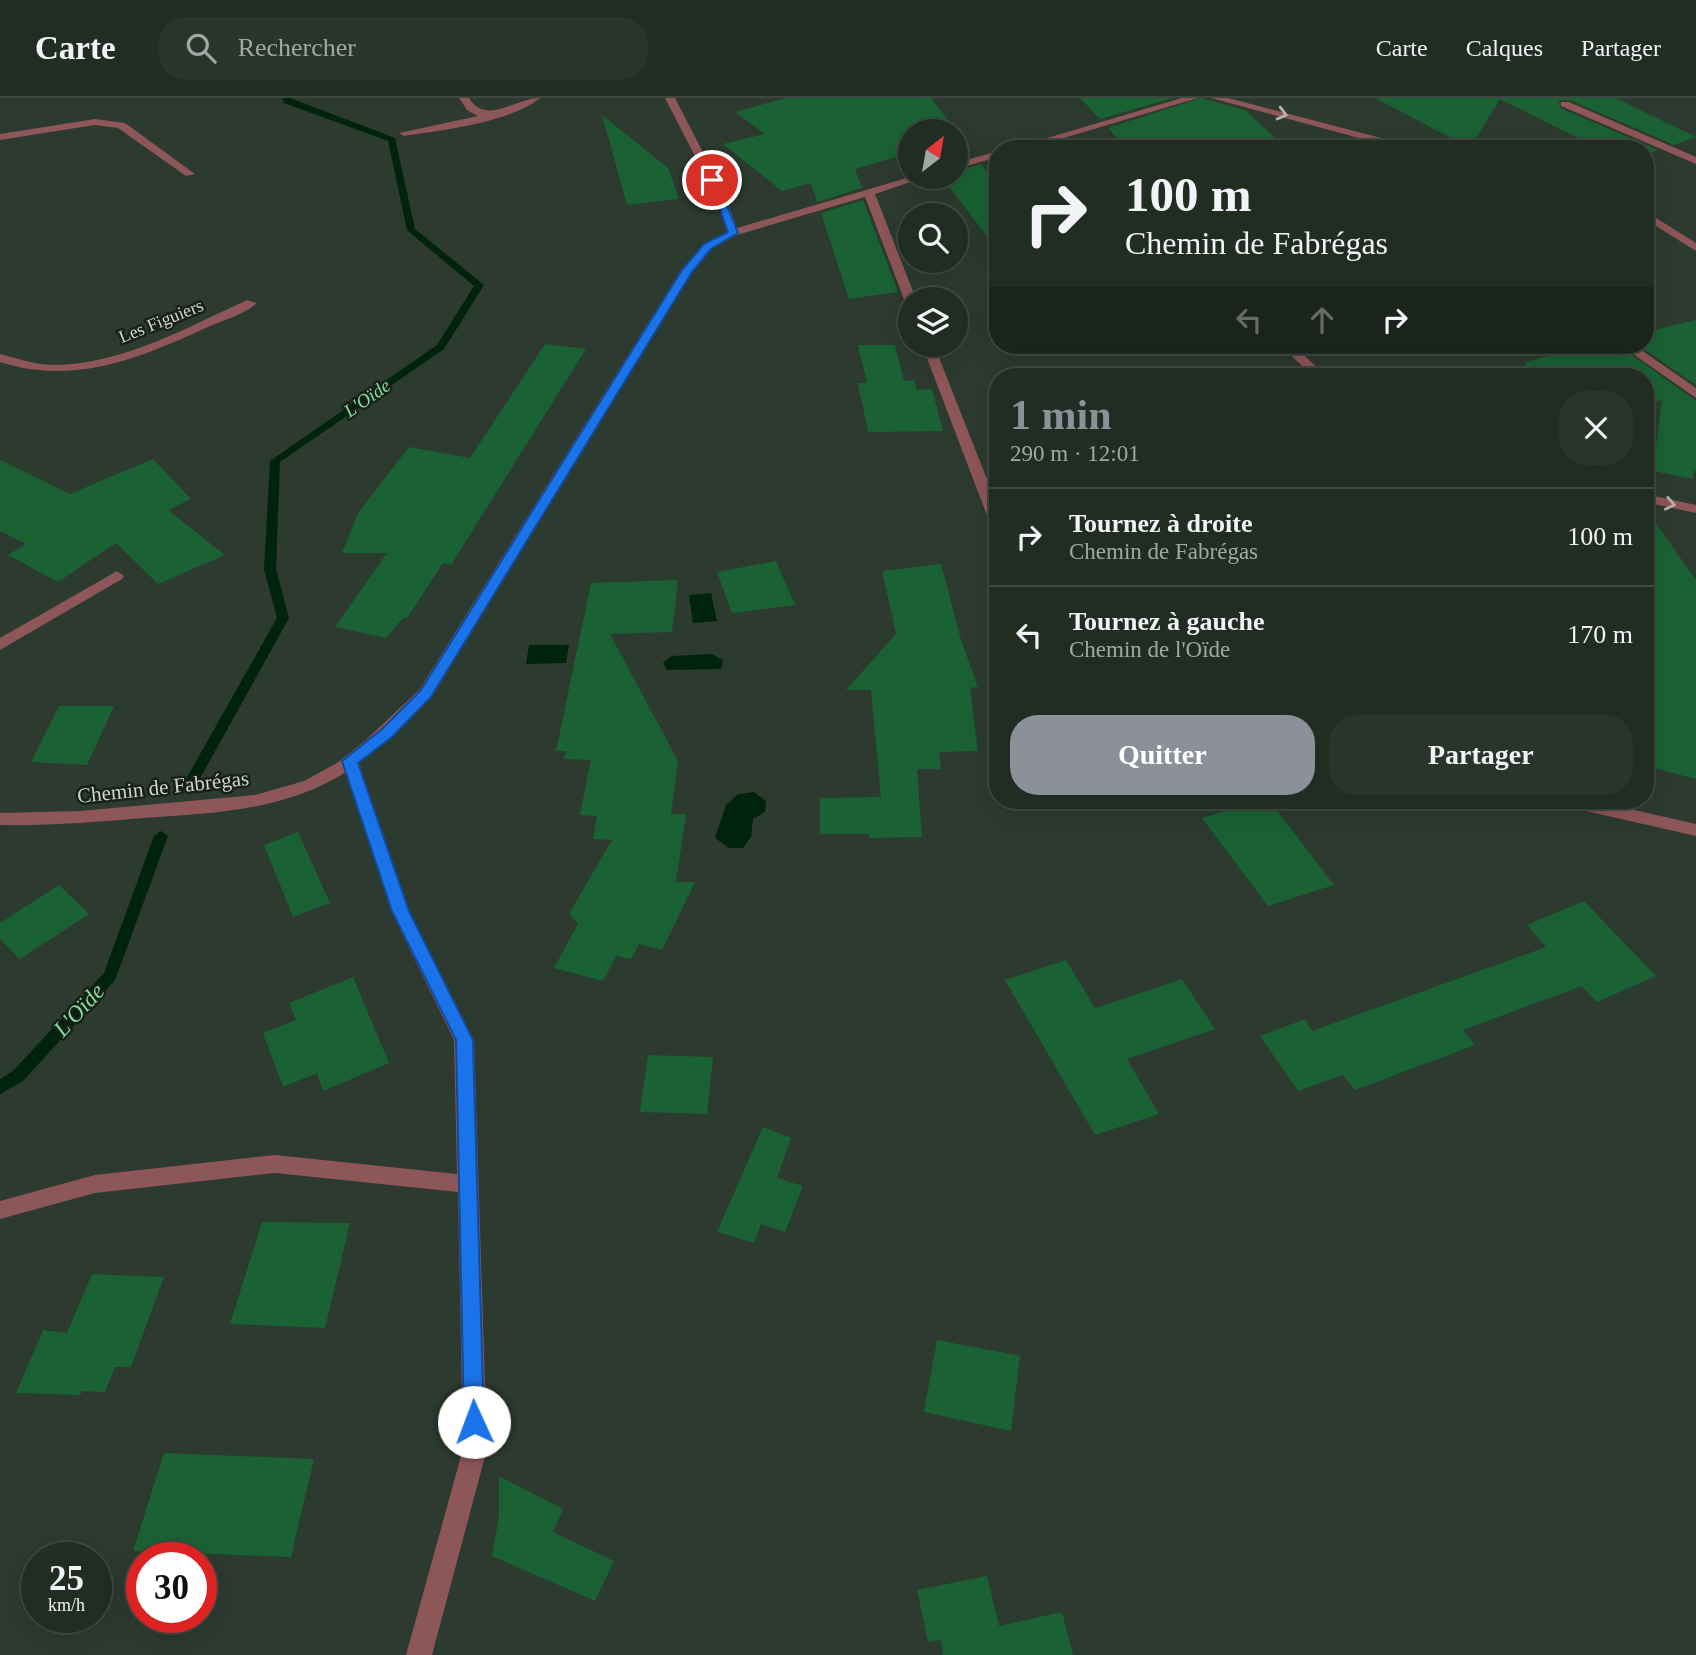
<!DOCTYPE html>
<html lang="fr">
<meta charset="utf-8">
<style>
:root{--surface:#212c23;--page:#29342b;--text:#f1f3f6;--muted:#a2a7a6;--line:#3e4841;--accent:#8c9099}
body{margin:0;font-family:Georgia,serif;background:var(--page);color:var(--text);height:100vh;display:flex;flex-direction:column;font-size:26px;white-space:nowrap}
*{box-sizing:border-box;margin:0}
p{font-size:23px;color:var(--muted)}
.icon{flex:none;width:38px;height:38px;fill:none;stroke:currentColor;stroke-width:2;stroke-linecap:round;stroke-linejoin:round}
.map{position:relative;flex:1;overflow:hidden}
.drawer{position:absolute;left:989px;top:270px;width:665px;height:441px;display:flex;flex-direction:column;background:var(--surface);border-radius:28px;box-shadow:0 7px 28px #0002,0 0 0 2px var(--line)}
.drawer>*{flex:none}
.banner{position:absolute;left:989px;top:42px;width:665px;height:214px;border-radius:28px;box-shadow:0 7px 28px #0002,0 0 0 2px var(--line);background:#212c23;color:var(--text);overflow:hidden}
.needle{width:46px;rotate:31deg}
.buttons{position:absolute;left:898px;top:21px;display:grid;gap:14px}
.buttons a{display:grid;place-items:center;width:70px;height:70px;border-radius:50%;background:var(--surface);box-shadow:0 7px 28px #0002,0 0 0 2px var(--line);font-size:35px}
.speed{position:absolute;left:21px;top:1444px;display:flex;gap:14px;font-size:35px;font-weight:700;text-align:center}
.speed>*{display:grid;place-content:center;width:91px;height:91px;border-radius:50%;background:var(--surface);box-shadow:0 7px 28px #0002,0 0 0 2px var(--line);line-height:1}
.speed small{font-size:18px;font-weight:400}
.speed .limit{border:10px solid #d22;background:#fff;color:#111}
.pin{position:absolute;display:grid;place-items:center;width:60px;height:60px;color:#fff;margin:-30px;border:4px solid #fff;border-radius:50%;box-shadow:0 2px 7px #0007}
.me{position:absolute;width:77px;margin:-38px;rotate:358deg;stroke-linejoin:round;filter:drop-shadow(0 0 5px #0008)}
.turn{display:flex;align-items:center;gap:24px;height:147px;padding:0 21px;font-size:32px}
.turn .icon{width:91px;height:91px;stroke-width:2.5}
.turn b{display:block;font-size:49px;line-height:60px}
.lanes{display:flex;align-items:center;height:66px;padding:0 21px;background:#0003;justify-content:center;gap:35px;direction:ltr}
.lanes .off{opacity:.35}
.round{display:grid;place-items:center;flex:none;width:74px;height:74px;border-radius:28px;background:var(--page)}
.head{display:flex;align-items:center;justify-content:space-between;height:119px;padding:0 21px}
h1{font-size:42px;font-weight:800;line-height:52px;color:var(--accent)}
.cta{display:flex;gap:14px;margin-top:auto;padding:14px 21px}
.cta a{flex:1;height:80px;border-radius:28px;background:var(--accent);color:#fff;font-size:28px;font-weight:800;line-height:80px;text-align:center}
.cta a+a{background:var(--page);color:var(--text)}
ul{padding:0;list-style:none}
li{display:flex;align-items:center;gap:21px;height:98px;padding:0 21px;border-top:2px solid var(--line)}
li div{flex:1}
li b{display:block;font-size:26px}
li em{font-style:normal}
header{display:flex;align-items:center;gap:42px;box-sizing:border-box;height:98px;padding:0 35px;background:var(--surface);border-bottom:2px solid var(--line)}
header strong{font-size:33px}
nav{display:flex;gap:38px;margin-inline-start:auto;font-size:24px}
.search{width:490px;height:63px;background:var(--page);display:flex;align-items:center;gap:18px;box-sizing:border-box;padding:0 24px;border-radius:28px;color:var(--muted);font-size:26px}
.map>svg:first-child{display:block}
.water{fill:#00230b}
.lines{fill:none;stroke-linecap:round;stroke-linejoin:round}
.stream{fill:#00230b;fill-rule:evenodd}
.building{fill:#1a6233}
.minor{fill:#8d5658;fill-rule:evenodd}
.oneway{stroke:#bab0ab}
.route{fill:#1a73e8;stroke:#114b97;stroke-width:2}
.labels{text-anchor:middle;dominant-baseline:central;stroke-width:5;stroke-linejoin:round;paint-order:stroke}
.far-street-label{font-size:18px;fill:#cdd6cf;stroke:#19201a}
.far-water-label{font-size:19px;font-style:italic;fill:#81df9a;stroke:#19201a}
.street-label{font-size:21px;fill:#cdd6cf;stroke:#19201a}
.water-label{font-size:23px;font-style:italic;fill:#81df9a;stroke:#19201a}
</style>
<header>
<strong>Carte</strong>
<div class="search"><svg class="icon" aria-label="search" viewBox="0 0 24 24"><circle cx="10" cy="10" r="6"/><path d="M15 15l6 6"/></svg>Rechercher</div>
<nav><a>Carte</a><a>Calques</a><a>Partager</a></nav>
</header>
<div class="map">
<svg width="1696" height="1557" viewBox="0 0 1696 1557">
<rect width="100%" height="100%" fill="#2c3a2f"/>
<path class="water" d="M711,495L717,523L693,525L689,497Z
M529,547H569L566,565L526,566Z
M712,556L723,562L721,571L667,572L663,565L672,558Z
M754,694L766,703L765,714L753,721L751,739L743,750H729L715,740L726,707L738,696Z"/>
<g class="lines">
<path class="stream" d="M282,0H290L395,40L415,131L484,187L444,251L280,364L276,471L289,520L198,684L193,686L186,681L277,520L264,471L270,363L437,247L474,188L407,132L388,43L284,5Z
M161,733L168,738L115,882L23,983L0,996V981L13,973L104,875L154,738Z"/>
</g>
<path class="building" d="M786,0H931L961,39L956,41V33H910V55L855,71L862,90L817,104L811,85L782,93L723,46L765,36L735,14Z
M1080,0H1173L1100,21Z
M1201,0L1245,12L1287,51H1128L1108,30Z
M1375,0H1615L1696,39L1674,47L1570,2H1559L1560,10L1658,52L1645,57V51H1600L1500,1L1470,50Z
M602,17L668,70L679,101L627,107Z
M981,66L998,88V153L942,79H956V73Z
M863,102L898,194L849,201L821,115Z
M1696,222V287L1638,247H1645V234Z
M545,246L586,251L451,467L443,465L407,520H403L386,540L335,529L387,455H342L358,415L409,349L470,360Z
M858,247H895L904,283L914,282L917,292L932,291L943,333L868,334L858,285H867Z
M1594,247H1618L1696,303V373L1694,372L1693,381L1653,373L1662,302L1645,306V278H1526L1525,264Z
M153,361L191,401L168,412L225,457L158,486L116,445L58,484L8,457L26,446L0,433V362L70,396Z
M1645,410L1696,482V681L1646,668L1656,547L1645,531Z
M776,463L795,507L732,515L717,474Z
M941,466L961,542L978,589L970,590L978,653L939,654L941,671H917L922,739L869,740V736H820V700L881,699L871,592H846L896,536L882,473Z
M678,482L672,534L610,536L678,663L671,716H686L676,784H695L662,852L639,846L631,861L616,858L603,883L554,870L578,826L569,816L612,742L593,741L597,718L580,717L591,662L564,661L566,653H556L591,485Z
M59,608H114L87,667L31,664Z
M1263,702H1269L1334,787L1268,808L1202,720Z
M298,734L330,805L293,819L264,747Z
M59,787L89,816L20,861L0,841V825Z
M1584,803L1656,878L1597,904L1582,888L1463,932L1475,947L1355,992L1343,977L1298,993L1260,938L1305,921L1312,933L1546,849L1527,827Z
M1066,862L1095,910L1182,881L1215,931L1127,961L1159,1016L1095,1037L1005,882Z
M353,879L389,965L323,993L317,975L283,989L263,935L296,922L289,905Z
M648,957L713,959L707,1016L640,1014Z
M763,1029L791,1040L777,1080L803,1088L785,1134L761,1126L754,1145L717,1134Z
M262,1124L350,1125L325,1230L230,1226Z
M92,1176L164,1179L131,1269H115L105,1294L82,1293L80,1297L16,1295L43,1232L67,1235Z
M937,1242L1020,1258L1011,1333L924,1314Z
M164,1355L314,1361L291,1459L133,1453Z
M499,1378L563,1411L553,1434L614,1463L595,1503L492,1458L499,1418Z
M987,1478L999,1528L1062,1514L1073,1557H943L941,1542L928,1544L917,1492Z"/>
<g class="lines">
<path class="minor" d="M459,0H469C487,28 515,0 540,0C509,25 443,32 404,38L399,35L478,18L467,12Z
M665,0H675L724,95L737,130L910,79H925L875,96L916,201H910V205L904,201L865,99L737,137L711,151L692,174L432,599L392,638L359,665L409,813L474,942L487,1351L432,1557H406L463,1351L458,1094L275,1075L95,1095L0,1121V1103L95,1077L275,1057L457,1076L454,942L391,813L346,674C284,713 214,715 144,720C96,724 48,728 0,727V715L80,713L255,697L304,683L337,665L366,642L420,591L681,172L703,147L727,134L714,95Z
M1182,0H1198L1027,51H1010Z
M1211,0H1228L1385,41L1438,51L1385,47Z
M1561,4H1569L1696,59V66L1561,8Z
M95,21L125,25L195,76L186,78L118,30L95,27L0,42V36Z
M998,53V59L956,71V65Z
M1645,113L1696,145V153L1645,121Z
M247,202L257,205C245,216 224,222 208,229C140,260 75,288 0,264V256C20,261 38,268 58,267C124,265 188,229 247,202Z
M922,247H934L998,409V432L991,428Z
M1280,247H1293L1326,278H1313Z
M1620,247H1634L1696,290V300Z
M1645,396L1696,407V415L1645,404Z
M117,473L124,478L122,481L0,552V540Z
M1556,702H1590L1696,726V738L1564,708L1558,706Z"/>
</g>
<defs><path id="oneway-chevron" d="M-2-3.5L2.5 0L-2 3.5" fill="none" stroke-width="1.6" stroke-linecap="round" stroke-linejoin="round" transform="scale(1.75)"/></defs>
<g class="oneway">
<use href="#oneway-chevron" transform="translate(1282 16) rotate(15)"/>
<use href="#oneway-chevron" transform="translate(1670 406) rotate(12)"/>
</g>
<path class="route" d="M709,80L717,82L738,135L711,151L692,174L431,599L392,639L358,665L409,813L473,942L484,1324L481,1331L474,1334L467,1331L464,1324L456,942L392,813L342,663L382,631L421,592L682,172L704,146L728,134Z"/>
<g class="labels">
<g class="far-street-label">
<text transform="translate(161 223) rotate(-22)">Les Figuiers</text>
</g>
<g class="far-water-label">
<text transform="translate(367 300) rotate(-35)">L'Oïde</text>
</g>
<g class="street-label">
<text transform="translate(163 689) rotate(-6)">Chemin de Fabrégas</text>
</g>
<g class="water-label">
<text transform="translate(79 912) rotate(-47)">L'Oïde</text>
</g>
</g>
</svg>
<div class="buttons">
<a><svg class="needle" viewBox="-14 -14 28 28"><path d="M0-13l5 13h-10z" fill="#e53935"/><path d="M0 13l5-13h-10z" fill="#a2a7a6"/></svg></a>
<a><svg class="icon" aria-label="search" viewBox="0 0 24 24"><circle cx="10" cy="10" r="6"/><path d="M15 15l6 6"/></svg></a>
<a><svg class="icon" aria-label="layers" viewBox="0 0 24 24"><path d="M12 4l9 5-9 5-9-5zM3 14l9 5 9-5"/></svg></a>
</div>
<div class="speed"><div>25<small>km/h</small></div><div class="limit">30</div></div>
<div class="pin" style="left:712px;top:82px;background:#d93025"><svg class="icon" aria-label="arrive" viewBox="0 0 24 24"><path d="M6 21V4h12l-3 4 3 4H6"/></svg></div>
<svg class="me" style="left:474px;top:1324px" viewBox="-20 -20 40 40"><circle r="19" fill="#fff"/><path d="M0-13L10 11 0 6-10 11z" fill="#1a73e8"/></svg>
<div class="banner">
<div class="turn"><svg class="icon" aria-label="right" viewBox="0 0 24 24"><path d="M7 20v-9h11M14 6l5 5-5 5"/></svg><div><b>100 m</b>Chemin de Fabrégas</div></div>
<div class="lanes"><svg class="icon off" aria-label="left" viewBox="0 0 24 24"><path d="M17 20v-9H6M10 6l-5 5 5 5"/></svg><svg class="icon off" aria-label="ahead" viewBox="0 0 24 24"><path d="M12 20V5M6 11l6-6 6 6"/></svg><svg class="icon" aria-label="right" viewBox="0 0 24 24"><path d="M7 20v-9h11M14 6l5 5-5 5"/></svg></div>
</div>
<section class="drawer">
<div class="head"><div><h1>1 min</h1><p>290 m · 12:01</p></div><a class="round"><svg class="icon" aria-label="close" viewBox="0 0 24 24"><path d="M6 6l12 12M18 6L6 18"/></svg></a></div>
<ul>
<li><svg class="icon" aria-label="right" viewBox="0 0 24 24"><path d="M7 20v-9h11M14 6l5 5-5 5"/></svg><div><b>Tournez à droite</b><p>Chemin de Fabrégas</p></div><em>100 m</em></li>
<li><svg class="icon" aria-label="left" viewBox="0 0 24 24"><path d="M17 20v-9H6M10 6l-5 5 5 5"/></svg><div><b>Tournez à gauche</b><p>Chemin de l'Oïde</p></div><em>170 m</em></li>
</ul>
<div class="cta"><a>Quitter</a><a>Partager</a></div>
</section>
</div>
